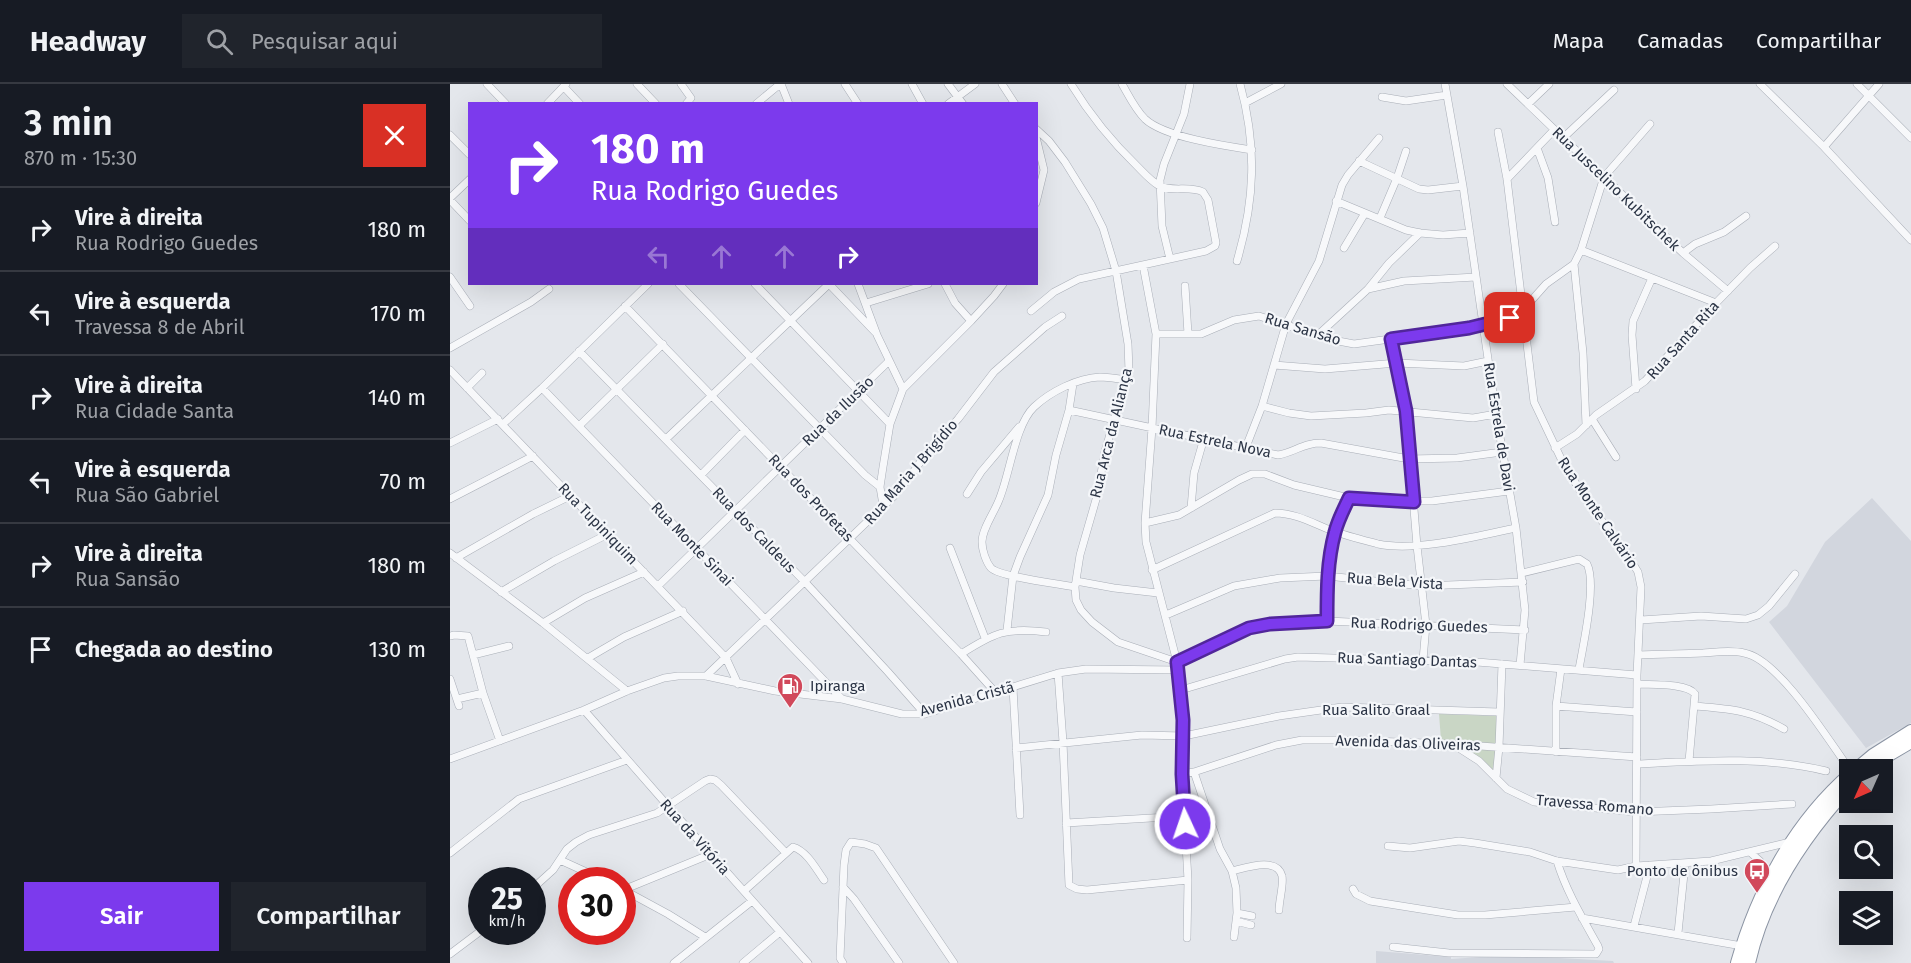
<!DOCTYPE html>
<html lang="pt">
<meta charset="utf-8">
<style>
:root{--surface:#171b24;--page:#20242c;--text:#f1f3f6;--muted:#9ea1a6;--line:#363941;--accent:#7c3aed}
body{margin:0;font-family:"Fira Sans",sans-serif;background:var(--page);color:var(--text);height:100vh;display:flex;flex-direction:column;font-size:22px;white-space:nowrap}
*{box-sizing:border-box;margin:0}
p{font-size:20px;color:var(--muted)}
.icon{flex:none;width:33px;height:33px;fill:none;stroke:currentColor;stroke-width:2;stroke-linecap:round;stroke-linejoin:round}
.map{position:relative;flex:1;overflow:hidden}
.side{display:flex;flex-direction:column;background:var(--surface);width:450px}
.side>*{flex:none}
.guide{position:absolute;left:18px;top:18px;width:570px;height:183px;border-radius:0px;box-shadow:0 6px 24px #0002;background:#7c3aed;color:#fff;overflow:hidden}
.needle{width:39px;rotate:225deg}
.buttons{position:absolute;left:1389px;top:675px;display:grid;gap:12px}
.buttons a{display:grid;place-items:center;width:54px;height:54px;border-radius:0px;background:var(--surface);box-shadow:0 6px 24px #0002;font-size:30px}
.speed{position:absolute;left:18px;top:783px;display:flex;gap:12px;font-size:30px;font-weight:700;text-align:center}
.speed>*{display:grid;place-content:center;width:78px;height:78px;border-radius:50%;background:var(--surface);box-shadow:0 6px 24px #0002;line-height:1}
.speed small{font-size:15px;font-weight:400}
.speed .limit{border:9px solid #d22;background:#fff;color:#111}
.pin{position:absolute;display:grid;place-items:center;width:51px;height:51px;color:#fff;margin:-26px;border-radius:12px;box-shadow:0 3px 9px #0006}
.me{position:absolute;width:66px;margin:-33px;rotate:357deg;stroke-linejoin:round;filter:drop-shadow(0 0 4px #0008)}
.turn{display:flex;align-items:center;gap:21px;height:126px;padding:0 24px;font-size:27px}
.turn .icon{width:78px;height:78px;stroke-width:2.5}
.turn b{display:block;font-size:42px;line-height:51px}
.lanes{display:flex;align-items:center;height:57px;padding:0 24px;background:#0003;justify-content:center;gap:30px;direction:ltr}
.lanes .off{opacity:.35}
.round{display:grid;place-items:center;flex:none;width:63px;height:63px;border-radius:0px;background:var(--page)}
.head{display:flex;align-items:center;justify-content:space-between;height:102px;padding:0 24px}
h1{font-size:36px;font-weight:600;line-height:45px}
.cta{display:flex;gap:12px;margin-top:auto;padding:12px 24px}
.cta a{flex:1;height:69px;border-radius:0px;background:var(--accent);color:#fff;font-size:24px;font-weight:600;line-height:69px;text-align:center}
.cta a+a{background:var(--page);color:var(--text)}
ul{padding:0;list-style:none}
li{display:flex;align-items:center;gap:18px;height:84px;padding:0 24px;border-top:2px solid var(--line)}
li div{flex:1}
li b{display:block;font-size:22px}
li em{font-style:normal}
header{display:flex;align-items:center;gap:36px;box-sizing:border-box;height:84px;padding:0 30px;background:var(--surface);border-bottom:2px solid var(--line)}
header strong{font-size:28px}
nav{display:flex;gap:33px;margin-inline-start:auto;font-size:21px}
.search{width:420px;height:54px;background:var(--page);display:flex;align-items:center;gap:15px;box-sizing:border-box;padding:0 21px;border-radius:0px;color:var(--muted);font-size:22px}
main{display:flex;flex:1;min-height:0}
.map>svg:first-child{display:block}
.built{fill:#d2d6de}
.green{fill:#c9d6c5}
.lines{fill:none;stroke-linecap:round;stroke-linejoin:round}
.street-casing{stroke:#a9aeb7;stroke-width:8}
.highway-casing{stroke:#8b94a3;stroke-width:14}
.street{stroke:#f7f8fa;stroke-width:7}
.highway{stroke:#fff;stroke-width:12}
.route-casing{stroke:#51269a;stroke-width:15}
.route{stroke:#7c3aed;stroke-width:10}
.labels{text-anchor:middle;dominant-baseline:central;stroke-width:4.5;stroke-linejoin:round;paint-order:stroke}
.street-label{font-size:15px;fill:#2b3445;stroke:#f4f6f9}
.poi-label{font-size:15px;fill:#2b3445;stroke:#f4f6f9;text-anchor:start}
</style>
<header>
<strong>Headway</strong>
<div class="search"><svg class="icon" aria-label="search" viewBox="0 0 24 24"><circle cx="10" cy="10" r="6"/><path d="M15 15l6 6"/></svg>Pesquisar aqui</div>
<nav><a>Mapa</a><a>Camadas</a><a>Compartilhar</a></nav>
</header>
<main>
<section class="side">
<div class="head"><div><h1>3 min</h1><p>870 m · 15:30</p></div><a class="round" style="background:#d93025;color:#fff"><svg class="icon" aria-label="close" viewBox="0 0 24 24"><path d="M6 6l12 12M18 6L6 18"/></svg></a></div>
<ul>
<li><svg class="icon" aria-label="right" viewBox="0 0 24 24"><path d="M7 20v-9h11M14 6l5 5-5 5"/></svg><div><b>Vire à direita</b><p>Rua Rodrigo Guedes</p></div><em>180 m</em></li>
<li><svg class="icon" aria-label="left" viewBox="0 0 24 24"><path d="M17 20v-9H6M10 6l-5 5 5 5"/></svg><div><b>Vire à esquerda</b><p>Travessa 8 de Abril</p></div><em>170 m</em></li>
<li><svg class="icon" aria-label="right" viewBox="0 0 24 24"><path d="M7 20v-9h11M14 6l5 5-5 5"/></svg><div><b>Vire à direita</b><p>Rua Cidade Santa</p></div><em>140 m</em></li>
<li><svg class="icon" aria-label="left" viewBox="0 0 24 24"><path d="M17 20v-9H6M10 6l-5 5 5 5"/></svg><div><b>Vire à esquerda</b><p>Rua São Gabriel</p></div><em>70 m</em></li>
<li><svg class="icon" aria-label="right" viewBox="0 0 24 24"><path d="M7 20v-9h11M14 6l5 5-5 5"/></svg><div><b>Vire à direita</b><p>Rua Sansão</p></div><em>180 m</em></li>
<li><svg class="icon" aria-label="arrive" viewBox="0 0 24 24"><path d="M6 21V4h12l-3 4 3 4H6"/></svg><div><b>Chegada ao destino</b></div><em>130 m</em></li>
</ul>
<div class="cta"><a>Sair</a><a>Compartilhar</a></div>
</section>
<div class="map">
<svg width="1461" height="879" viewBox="0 0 1461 879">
<rect width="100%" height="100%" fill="#e4e7ec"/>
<path class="built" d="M1422,414L1461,457V639L1416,664L1319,538L1337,522L1375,458Z
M926,867L1001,873V875L1058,871L1163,877L1164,879H926Z"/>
<path class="green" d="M989,630L1046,632V660L991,656Z
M1007,662L1046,666L1043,688Z"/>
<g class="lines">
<g class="street-casing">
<path id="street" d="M37,0L56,20
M187,0L206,20
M231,0L241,14L236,20
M331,0L339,20
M395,0L408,20
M462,0L473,20
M498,0L513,20
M552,0L565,20
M672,0C679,12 685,25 695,35C714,53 775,62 802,66
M995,0L1013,102L1046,330L1066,444L1075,526L1070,581
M1057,0L1233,169L1278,207
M1310,0L1374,63L1461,156
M1407,0L1461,54
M114,3L130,20
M932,13L956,17L997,11
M795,19L831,0
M97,20L116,0
M306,20L330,0
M498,20L525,0
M1078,20L1099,0
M586,45L599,57L615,78L641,120L653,144L666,187L678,260L679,287L655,367L647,412L630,471L625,503L626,516L631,526L642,538L668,558L727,578
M1048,48L1057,95L1084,318L1114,381L1135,414L1180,475L1188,488L1191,503L1187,591L1186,782
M0,51L20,71
M586,53L594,86L586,119
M1113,54L1164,6
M1374,63L1429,0
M1087,64L1098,94L1105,138
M909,77L969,105L978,106L1013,102
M1057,95L1104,46
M0,114L20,95
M0,116L20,137
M886,117L956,146L970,149L993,151L1020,149
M930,134L947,94L956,67
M894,164L915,129
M1131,166L1266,219
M1233,169L1245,160L1274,148L1296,132
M720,175L712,142L710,96L714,80L734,30L740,0
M787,177C805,116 807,61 790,0
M1124,180L1133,269L1136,341
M693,181L706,250L702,344L695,439L696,458L727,578L731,606L734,652L732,690L738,796L737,854
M0,193L20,222
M229,200L415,391L430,403
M305,200L440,340
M379,200L425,248
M408,200L427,251L453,305
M495,200L505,219L521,237
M735,202L738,250
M918,205L939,179L970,149
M416,219L478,200
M175,222L511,570L546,609
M1073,226L1096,200L1124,180L1131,166L1154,93L1200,40
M581,227L604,208L629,195L756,167L765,162L766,159L758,116L753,108C739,101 721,109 708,101C700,96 694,89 687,82C661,57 640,31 621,0
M706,250H751L784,236L809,232L883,256L904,260L1019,244L1046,236L1073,232
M869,250L918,205L954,197L1026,193
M941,255L956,327L967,462L976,541L973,576
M0,264L81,218L99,205
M129,267L355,498L438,588L475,630
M824,281L875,285L947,279L1014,282L1038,277
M0,286L276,574L288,600
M17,304L32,289
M92,304L392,615
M1186,305L1182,251L1183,237L1202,194
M812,322L839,329L861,332L916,329L939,326L1023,334L1046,330
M619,326L828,371C846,368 852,359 871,359L959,375L1007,374L1052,368
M1142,335L1166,373
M53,340L92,304L198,200
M129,342L213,260
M216,355L379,200
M0,359L48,335
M796,363L812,322L836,240L869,177L892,101L898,91L929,54
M1105,364L1127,350L1146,331L1195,297L1266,219L1300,184L1325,162
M251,391L295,346
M517,410L531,388L569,343
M0,415L83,372
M433,421L430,403L433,383L440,340L453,305L521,237L544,212L553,200
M741,424L744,389L754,354
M695,439L729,431L789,396L802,390H815L844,401L899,414L943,417H982L1059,407
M500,464L535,554
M0,469L93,539L177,607
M6,474L83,430L120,412
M702,486L825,429C846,429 864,440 883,447C897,452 913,456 928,460C967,468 1026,452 1066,444
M1072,489L1129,475L1137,480C1147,500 1133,562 1129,585
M626,497L664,504L708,509
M208,502L439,277
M625,503C610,500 550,493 541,484C536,478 532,466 532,458C532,445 544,429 549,416C560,390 565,341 584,323C600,308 627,294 650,293C659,293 668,295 677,296
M51,508L104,477L158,450
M716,531L784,502L830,494L877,492L973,502L1073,498
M1191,536L1251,532L1296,535L1308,531L1319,522L1345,490
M877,537C877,507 877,477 885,448C888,436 894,425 899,414
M93,539L135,514L194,488
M557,546L563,492L570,473L598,411L606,371L619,326L623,300
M0,552L4,551L18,552L33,609L50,657
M511,570C544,549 556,543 596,548
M23,571L59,562
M1189,571C1211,570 1232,570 1253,569C1267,568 1281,566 1294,569C1329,575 1379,657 1400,686
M138,574L174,553L233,527
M727,578L799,544L841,538L877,537L1075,546
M608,589L613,658L619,801L627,805L637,806L738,796
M256,592L444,412L459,394L476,370L508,335L544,288L595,243L612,232
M0,595L9,622
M1188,600C1201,601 1237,599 1245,610L1239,677
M563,604L570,731
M731,606L835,575L848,573L1027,578L1187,591
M7,615L33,609
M1106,622L1187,628
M1244,622C1281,625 1301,626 1334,645
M134,626L218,722L358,879
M1004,661L1029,677L1057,705L1084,718L1186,728L1261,725L1342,720
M566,664L692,651L734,652L829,632L892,623L1049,628
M1106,668V622L1111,585
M0,675L134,626L177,607L214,594L228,592H256L325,607L392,615L452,630H475L488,626L608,589L636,585L728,586
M1187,680C1250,677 1314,672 1376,687
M744,688L770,765L782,787L786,804L787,829L784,853
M732,690L744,688L826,661L852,656H895L1002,660L1187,673
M1046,694L1049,663L1052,580
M616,739L735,732
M938,762L960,764L1009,757L1025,759L1080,768L1107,777L1168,786L1186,782L1261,777L1340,758
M0,769L69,715L177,676
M1301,769L1310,777L1321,792
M110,776L154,796
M782,787C795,784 827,772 832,792C834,799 829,817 829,826
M393,803L404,815L449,879
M82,805L103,786L117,765L126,758L139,751L207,729L255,697L260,695L265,696L271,701L336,769
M172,805L218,830L255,853
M903,805L906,810L920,817L1008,831H1035L1126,823
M173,806L261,770
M294,807L343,763C357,767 366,785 374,796
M787,829L802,832
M1132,834L1292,862
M786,837L801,841
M1184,842L1200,781
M1228,849L1235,780
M943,863L999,869L1146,870L1149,865L1148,862C1133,835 1116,807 1107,777
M0,870L32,846
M224,879L302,817
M293,879L330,848
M393,879L390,874L394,781L396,766L401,758L415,760L426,764L504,879"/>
</g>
<g class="highway-casing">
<path id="highway" d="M1405,686L1423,671L1461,647
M1418,686L1427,678L1461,658
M1287,879C1307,808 1344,739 1400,690
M1299,879C1314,811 1353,753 1400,702"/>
</g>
<use href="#street" class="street"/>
<use href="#highway" class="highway"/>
</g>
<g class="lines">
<g class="route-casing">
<path id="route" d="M735,740L732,690L733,636L727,578L799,544L820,540L877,537C877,507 877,477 885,448C888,436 894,425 899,414L964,418L956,327L941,255L1019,244L1060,234"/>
</g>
<use href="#route" class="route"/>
</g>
<defs>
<g id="fuel-pin" transform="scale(1.35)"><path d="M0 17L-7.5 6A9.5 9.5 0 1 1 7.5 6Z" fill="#d1495b" stroke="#f4f6f9"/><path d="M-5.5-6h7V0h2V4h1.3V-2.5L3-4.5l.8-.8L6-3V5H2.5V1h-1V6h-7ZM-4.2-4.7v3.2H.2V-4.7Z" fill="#fff"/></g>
<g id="bus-pin" transform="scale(1.35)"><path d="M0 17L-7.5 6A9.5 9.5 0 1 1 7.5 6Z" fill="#d1495b" stroke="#f4f6f9"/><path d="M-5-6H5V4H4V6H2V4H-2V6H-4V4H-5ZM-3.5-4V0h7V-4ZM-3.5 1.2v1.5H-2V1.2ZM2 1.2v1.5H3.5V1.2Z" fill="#fff"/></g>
</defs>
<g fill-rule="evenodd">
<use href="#fuel-pin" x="340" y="602"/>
<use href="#bus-pin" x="1307" y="787"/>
</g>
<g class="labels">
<g class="street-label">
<text transform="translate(1166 105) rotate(44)">Rua Juscelino Kubitschek</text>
<text transform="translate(853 245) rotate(17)">Rua Sansão</text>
<text transform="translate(1233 256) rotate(-48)">Rua Santa Rita</text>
<text transform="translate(388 327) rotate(-44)">Rua da Ilusão</text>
<text transform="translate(1049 343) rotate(81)">Rua Estrela de Davi</text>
<text transform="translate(661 349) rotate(-76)">Rua Arca da Aliança</text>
<text transform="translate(765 357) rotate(12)">Rua Estrela Nova</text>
<text transform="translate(461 388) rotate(-49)">Rua Maria J Brigídio</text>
<text transform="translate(361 414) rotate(46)">Rua dos Profetas</text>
<text transform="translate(1148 429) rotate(56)">Rua Monte Calvário</text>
<text transform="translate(148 440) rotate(46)">Rua Tupiniquim</text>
<text transform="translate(304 446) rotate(46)">Rua dos Caldeus</text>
<text transform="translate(242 460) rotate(46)">Rua Monte Sinai</text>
<text transform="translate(945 497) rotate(4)">Rua Bela Vista</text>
<text transform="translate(969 541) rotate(2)">Rua Rodrigo Guedes</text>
<text transform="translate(957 576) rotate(2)">Rua Santiago Dantas</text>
<text transform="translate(517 615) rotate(-15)">Avenida Cristã</text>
<text x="926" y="626">Rua Salito Graal</text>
<text transform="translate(958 659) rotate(2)">Avenida das Oliveiras</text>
<text transform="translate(1145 721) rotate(5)">Travessa Romano</text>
<text transform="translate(245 753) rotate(48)">Rua da Vitória</text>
</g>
<g class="poi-label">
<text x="360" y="602">Ipiranga</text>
<text x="1288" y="787" text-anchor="end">Ponto de ônibus</text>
</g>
</g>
</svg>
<div class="buttons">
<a><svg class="needle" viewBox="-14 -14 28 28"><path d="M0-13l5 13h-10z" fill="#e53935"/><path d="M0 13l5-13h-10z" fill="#9ea1a6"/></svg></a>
<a><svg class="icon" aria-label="search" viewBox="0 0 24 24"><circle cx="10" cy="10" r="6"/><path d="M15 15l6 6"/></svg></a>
<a><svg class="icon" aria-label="layers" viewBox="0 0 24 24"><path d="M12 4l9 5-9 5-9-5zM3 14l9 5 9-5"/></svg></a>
</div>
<div class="speed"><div>25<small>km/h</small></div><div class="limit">30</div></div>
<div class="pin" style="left:1060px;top:234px;background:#d93025"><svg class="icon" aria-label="arrive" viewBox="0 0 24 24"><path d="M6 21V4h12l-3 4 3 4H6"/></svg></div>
<svg class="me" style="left:735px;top:740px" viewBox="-20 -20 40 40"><circle r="17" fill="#7c3aed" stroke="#fff" stroke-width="3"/><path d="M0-11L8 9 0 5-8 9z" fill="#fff"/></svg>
<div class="guide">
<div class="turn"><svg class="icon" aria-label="right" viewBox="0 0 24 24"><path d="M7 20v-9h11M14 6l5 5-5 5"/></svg><div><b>180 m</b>Rua Rodrigo Guedes</div></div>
<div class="lanes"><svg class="icon off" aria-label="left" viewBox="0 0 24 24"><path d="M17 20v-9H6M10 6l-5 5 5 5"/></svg><svg class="icon off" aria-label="ahead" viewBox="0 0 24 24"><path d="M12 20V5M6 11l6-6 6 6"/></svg><svg class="icon off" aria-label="ahead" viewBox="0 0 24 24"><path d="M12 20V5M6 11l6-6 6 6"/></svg><svg class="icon" aria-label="right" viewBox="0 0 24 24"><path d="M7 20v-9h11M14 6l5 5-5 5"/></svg></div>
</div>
</div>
</main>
